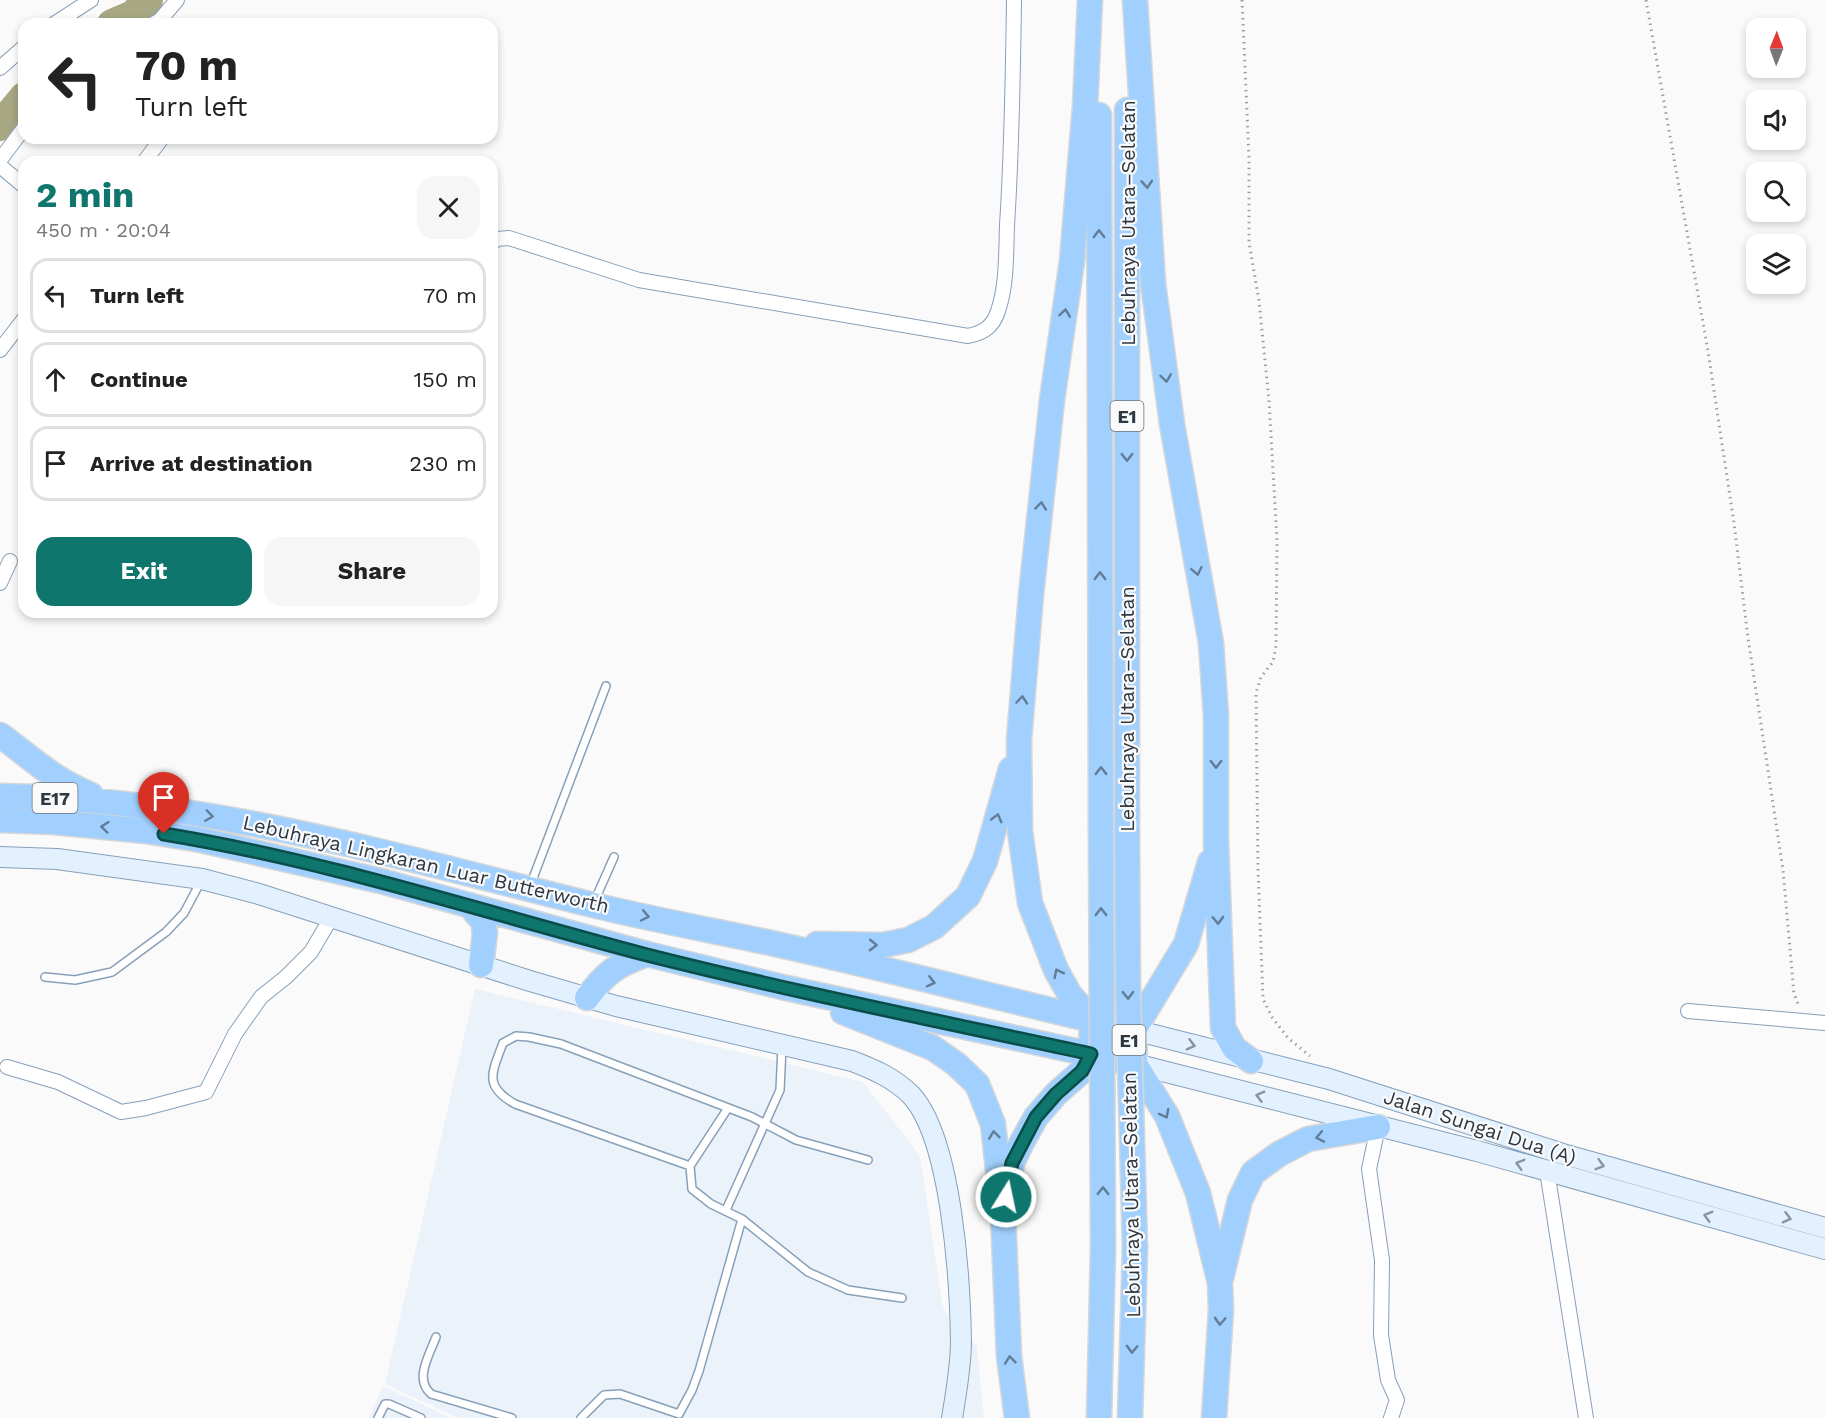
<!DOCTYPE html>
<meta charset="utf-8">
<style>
:root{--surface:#fff;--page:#f6f6f6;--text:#222;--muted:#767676;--line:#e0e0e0;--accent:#0f766e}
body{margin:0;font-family:"Work Sans",sans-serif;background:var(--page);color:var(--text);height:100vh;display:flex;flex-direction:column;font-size:22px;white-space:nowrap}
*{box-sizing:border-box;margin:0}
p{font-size:20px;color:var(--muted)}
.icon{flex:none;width:33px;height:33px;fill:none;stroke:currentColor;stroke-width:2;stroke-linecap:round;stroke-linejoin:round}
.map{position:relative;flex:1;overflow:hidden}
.panel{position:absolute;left:18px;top:156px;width:480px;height:462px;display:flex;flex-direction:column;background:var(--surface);border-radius:18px;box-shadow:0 3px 9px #0003}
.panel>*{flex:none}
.guide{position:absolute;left:18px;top:18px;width:480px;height:126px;border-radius:18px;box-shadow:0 3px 9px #0003;background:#fff;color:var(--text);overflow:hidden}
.needle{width:39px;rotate:1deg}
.tools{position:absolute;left:1746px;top:18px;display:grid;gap:12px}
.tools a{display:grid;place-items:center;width:60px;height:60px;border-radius:12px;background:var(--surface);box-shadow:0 3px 9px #0003;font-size:30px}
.pin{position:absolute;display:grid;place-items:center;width:51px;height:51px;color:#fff;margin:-62px -26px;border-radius:50% 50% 50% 0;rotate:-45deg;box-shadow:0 0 6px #0007}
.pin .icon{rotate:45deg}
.me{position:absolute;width:66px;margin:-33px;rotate:10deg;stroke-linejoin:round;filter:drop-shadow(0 0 4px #0008)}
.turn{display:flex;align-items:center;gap:21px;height:126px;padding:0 18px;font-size:27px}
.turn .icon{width:78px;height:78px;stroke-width:2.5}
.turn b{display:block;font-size:42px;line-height:51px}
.round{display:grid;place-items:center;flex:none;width:63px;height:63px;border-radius:18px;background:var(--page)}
.head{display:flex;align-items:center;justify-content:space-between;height:102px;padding:0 18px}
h1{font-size:36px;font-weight:700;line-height:45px;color:var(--accent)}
.cta{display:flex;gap:12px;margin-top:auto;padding:12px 18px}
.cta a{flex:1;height:69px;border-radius:18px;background:var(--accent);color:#fff;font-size:24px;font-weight:700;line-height:69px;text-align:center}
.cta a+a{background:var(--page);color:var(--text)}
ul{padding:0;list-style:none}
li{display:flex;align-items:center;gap:18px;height:75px;margin:0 12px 9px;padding:0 6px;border:3px solid var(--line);border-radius:18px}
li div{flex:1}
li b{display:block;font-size:22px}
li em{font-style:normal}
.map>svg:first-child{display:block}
.built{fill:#ebf2f9}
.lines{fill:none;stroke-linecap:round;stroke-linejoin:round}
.river{stroke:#a8a783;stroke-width:30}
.lane-casing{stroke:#87a0b9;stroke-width:10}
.street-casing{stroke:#87a0b9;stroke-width:16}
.secondary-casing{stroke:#87a0b9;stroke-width:22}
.highway-casing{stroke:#d5d7d9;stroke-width:27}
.path{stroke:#9a9fa4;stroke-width:3;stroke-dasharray:1.5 4.5;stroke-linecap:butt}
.lane{stroke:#fff;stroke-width:7}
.street{stroke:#fff;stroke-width:14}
.secondary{stroke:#e3f1ff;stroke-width:20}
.highway{stroke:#a1d0fe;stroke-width:24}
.highway-bridge-casing{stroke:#d5d7d9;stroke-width:27;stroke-linecap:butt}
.highway-bridge{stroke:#a1d0fe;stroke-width:24}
.oneway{stroke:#617c97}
.oneway2{stroke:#8894a0}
.route-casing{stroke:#0a4d48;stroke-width:15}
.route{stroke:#0f766e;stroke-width:10}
.labels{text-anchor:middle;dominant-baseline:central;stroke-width:4.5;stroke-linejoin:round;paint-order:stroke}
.shield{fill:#fafafa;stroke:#6a7279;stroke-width:1.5}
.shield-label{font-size:18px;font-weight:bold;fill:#2d3742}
.street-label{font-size:20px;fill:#2d3742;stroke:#fafafa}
</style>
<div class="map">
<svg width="1825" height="1418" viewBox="0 0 1825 1418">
<rect width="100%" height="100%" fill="#fafafa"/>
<path class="built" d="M475,989L863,1082L920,1156L943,1309L977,1346L984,1418H458L385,1384Z
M383,1386L451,1418H369Z"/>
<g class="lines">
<path class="river" d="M112,24L133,15L148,0
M0,126L24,97"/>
<g class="lane-casing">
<path id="lane" d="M530,886L606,686
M594,902L614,857
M45,977L75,980L112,972L166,932L184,913L201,881
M868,1160L796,1140L752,1117L561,1044L529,1037L516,1036L503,1043C492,1073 483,1086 515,1104L690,1166L692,1189L711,1204L742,1219L808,1272L848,1290L902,1298
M690,1166L728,1108
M726,1210L780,1090L782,1047
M436,1337C429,1356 414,1379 431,1394L512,1418
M378,1418L385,1404H389L421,1418
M581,1418L604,1395L620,1394L679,1414L692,1390L699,1371L742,1219"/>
</g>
<g class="street-casing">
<path id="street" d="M54,24L91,0
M153,24L160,20L177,0
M0,68L24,47
M0,160L24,128
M144,162L162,138
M0,166L24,186
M492,243L497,239L509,238L639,280L968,336C983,333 993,327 998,311C1007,285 1006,253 1007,225C1012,150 1013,75 1014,0
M0,350L24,319
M0,583L10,561
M1688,1011L1825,1023
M7,1067L58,1082L121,1112L146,1108L206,1092L235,1034L261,997L286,977L311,952L331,918
M1378,1127L1369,1169L1382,1260L1381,1335L1388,1380L1397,1400L1391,1418
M1547,1171L1586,1418"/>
</g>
<g class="secondary-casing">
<path id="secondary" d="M0,857L57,859L202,879L259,894L530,981L616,1006L852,1061C873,1069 894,1078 911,1095C952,1139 960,1281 961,1341C961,1366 956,1394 952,1418
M1134,1030L1329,1079L1563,1154L1825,1228
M1135,1064L1477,1151L1825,1249"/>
</g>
<g class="highway-casing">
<path id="highway" d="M1135,0L1153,283L1172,424L1211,643L1216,716V840L1223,1028L1234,1048L1251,1061
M1099,115L1101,830
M0,735C33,759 52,779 91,795
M0,796C202,798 395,856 589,904C649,919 711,930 771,943C893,970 1013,1002 1134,1030
M0,820L54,822L146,831L201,840L381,881L647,954L782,987L1135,1064
M1127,831V110
M1210,862L1186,944L1134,1030L1135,1064L1167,1116L1198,1193L1220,1283L1221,1310L1214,1418
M469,905L483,921L485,933L481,965
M817,944L883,945L908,940L934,927L968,896L985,861L1011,769
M587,998C607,971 617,965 647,954
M843,1012L933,1048L956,1064L977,1084L993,1124L1003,1214L1009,1356L1017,1418
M1003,1214L1012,1163L1021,1144L1036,1117L1056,1094L1082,1071L1091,1054L1092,1020L1070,995L1056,970L1030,903L1020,831L1019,740L1031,595L1052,400L1072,261L1085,107L1090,0
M1221,1278L1240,1200L1253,1173L1279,1154L1308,1139L1378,1127
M1099,1418L1103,1249
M1130,1418L1135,1248"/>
</g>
<path class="path" d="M1242,0L1249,158V242L1259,301L1269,400L1277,540L1276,646L1273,662L1261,677L1256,693L1258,868L1263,999L1272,1017L1288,1038L1310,1056
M1646,0L1708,351L1734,523L1748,638L1783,870L1794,994L1799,1006"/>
<use href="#lane" class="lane"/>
<use href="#street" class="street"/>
<use href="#secondary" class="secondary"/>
<use href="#highway" class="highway"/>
<g class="highway-bridge-casing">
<path id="highway-bridge" d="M1101,830L1103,1249
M1127,831L1128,992L1135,1248"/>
</g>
<use href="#highway-bridge" class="highway-bridge"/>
</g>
<defs><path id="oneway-chevron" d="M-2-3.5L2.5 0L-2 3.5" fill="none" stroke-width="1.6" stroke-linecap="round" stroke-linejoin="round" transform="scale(1.5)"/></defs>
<g class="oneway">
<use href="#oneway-chevron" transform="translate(1147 184) rotate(86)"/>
<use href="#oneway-chevron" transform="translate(1099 234) rotate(-90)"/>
<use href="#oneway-chevron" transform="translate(1065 313) rotate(-82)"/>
<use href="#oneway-chevron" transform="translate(1166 378) rotate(82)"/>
<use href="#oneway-chevron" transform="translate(1127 457) rotate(90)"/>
<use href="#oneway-chevron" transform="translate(1041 506) rotate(-84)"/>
<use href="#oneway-chevron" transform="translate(1197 571) rotate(79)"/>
<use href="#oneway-chevron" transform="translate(1100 576) rotate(-90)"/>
<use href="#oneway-chevron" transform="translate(1022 700) rotate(-85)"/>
<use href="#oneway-chevron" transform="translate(1216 764) rotate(90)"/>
<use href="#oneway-chevron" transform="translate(1101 771) rotate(-90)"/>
<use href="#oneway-chevron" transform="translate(209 816) rotate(8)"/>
<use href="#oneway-chevron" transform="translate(997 818) rotate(-75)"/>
<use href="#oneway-chevron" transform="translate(105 827) rotate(-174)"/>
<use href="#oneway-chevron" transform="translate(1101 912) rotate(-90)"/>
<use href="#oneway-chevron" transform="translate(645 916) rotate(12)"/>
<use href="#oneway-chevron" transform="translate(1218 920) rotate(88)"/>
<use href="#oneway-chevron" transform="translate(873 945) rotate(1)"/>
<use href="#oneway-chevron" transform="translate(1058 973) rotate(-117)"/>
<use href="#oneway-chevron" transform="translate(931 982) rotate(14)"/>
<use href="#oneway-chevron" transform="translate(1128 995) rotate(89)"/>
<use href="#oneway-chevron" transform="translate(1165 1114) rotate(62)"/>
<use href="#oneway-chevron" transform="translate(994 1135) rotate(-97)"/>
<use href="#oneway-chevron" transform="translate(1320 1137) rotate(169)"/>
<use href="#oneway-chevron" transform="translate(1103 1191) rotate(-90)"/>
<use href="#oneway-chevron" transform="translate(1220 1321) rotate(93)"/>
<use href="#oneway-chevron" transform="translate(1132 1349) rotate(92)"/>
<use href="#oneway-chevron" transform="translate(1010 1360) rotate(-96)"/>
</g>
<g class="oneway2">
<use href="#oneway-chevron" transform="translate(1191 1045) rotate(15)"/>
<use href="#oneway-chevron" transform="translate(1260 1096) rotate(-165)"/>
<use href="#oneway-chevron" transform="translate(1520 1164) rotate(-164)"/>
<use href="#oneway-chevron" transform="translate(1600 1165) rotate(16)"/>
<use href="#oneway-chevron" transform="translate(1708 1216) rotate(-164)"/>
<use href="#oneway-chevron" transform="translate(1787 1218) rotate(15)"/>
</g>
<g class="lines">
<g class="route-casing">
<path id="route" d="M164,834C329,861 486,913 647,955C794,992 943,1022 1091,1054L1082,1071L1056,1094L1036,1117L1012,1163L1006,1197"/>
</g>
<use href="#route" class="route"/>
</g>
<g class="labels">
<g class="shield">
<rect x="1110.5" y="401" width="33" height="30" rx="4.5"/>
<rect x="32.5" y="783" width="45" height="30" rx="4.5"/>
<rect x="1112.5" y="1025" width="33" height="30" rx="4.5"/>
</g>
<g class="shield-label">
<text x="1127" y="416">E1</text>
<text x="55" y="798">E17</text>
<text x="1129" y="1040">E1</text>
</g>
<g class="street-label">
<text transform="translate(1128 223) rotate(-90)">Lebuhraya Utara–Selatan</text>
<text transform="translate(1127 709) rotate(-90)">Lebuhraya Utara–Selatan</text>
<text transform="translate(426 864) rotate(13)">Lebuhraya Lingkaran Luar Butterworth</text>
<text transform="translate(1480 1127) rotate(18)">Jalan Sungai Dua (A)</text>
<text transform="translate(1131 1195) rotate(-91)">Lebuhraya Utara–Selatan</text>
</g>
</g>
</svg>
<div class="tools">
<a><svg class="needle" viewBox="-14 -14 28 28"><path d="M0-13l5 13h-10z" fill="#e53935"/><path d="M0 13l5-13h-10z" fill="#767676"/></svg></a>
<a><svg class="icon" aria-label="sound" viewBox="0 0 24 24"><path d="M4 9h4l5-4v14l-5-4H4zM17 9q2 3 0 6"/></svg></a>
<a><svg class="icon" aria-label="search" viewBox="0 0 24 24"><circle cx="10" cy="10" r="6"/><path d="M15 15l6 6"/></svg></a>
<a><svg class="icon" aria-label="layers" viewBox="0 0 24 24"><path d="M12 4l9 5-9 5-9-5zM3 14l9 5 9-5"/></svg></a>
</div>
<div class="pin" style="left:164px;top:834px;background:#d93025"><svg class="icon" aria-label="arrive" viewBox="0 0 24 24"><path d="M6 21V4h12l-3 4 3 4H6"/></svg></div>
<svg class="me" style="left:1006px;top:1197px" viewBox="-20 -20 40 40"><circle r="17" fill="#0f766e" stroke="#fff" stroke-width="3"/><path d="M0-11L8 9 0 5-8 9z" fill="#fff"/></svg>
<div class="guide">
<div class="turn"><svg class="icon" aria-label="left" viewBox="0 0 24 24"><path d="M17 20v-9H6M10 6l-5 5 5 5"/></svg><div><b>70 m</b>Turn left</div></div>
</div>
<section class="panel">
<div class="head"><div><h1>2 min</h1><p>450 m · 20:04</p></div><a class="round"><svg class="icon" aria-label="close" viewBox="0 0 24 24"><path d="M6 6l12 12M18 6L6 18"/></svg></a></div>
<ul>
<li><svg class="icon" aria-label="left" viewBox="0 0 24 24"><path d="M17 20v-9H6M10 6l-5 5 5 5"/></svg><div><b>Turn left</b></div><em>70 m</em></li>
<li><svg class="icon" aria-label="ahead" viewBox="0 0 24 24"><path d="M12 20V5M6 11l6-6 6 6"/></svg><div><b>Continue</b></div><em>150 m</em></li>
<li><svg class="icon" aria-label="arrive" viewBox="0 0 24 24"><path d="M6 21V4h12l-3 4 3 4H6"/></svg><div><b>Arrive at destination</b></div><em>230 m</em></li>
</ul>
<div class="cta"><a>Exit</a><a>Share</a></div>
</section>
</div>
